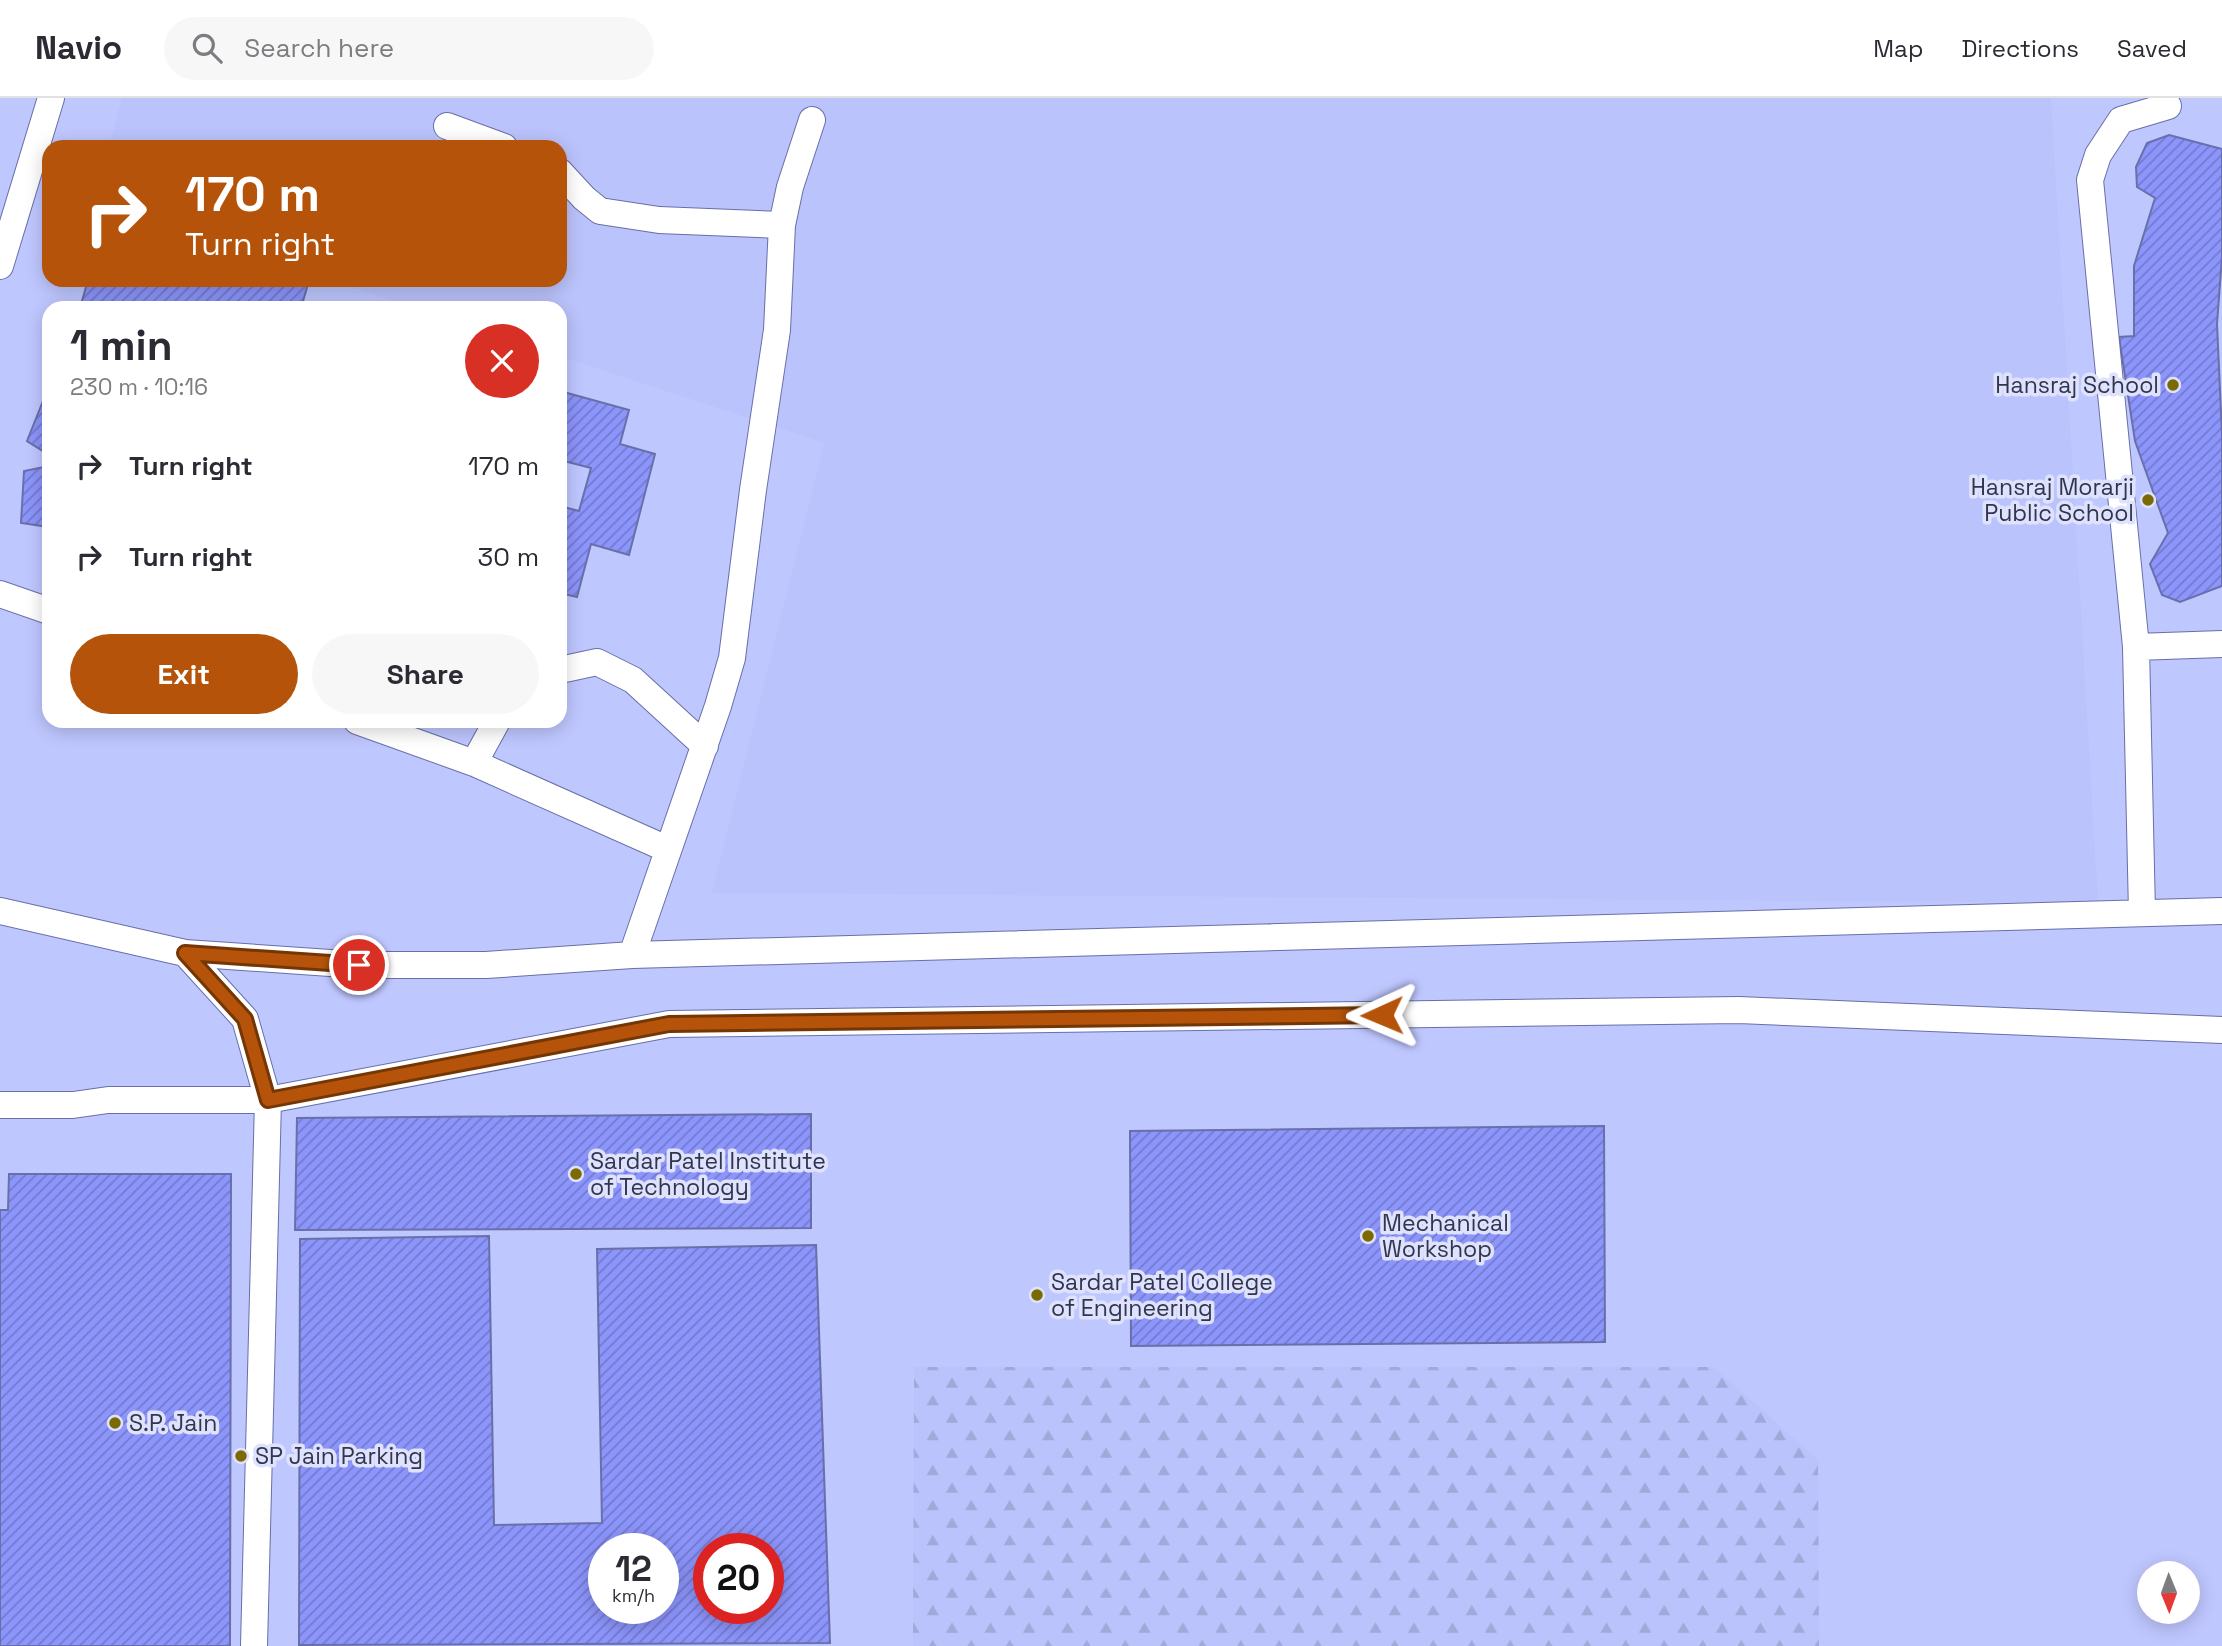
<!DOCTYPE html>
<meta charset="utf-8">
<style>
:root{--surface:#fff;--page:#f7f7f7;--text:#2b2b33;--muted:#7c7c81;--line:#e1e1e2;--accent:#b45309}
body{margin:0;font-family:"Space Grotesk",sans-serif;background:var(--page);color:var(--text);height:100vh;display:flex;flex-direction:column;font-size:26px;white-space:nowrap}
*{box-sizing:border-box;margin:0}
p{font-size:23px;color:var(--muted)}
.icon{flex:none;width:38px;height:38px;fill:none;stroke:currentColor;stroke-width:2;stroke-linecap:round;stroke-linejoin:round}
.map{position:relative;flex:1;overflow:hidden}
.details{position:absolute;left:42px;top:203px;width:525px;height:427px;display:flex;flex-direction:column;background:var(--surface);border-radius:21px;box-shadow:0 4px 18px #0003}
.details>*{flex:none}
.banner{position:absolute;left:42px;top:42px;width:525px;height:147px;border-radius:21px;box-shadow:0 4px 18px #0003;background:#b45309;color:#fff;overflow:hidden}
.needle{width:46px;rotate:179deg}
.fabs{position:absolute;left:2137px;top:1463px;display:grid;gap:14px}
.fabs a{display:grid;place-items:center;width:63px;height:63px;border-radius:50%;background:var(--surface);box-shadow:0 4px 18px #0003;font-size:35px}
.speed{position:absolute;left:588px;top:1435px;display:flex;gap:14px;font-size:35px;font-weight:700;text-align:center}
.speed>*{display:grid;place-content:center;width:91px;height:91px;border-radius:50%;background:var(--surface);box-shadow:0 4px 18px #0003;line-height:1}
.speed small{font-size:18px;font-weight:400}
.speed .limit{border:10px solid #d22;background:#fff;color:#111}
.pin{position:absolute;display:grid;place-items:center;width:60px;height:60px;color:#fff;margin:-30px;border:4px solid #fff;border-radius:50%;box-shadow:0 2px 7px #0007}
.me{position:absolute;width:77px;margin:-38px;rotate:269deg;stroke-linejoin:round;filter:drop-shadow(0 0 5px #0008)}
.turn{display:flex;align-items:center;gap:24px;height:147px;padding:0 28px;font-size:32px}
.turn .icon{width:91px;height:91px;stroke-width:2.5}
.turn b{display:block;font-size:49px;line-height:60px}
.round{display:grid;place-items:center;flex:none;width:74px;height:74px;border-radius:37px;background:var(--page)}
.head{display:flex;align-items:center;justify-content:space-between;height:119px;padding:0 28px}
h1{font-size:42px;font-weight:600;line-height:52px}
.button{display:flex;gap:14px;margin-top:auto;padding:14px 28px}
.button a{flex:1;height:80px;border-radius:42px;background:var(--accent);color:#fff;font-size:28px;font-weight:600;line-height:80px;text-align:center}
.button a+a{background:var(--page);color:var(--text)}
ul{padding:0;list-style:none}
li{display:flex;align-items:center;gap:21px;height:91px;padding:0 28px}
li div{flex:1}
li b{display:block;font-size:26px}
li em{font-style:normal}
header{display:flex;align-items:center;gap:42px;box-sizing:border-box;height:98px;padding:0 35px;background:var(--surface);border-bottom:2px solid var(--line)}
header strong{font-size:33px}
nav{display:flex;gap:38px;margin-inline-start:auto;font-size:24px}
.search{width:490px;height:63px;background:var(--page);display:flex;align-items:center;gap:18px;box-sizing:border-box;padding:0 24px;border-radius:38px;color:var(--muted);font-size:26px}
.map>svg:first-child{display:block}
.built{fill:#bfc7ff;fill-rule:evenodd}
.green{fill:#bbc3fc}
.forest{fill:url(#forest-firs)}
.building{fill:url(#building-hatch);stroke:#6970a9;stroke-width:2;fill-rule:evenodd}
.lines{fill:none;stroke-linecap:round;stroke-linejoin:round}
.lane-casing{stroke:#686fa7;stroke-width:28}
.lane{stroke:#fff;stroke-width:26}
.route-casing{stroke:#753606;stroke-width:18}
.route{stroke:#b45309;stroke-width:12}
.poi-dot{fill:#7b6a02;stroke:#dee2fc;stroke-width:2.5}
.labels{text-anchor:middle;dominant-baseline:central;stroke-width:7;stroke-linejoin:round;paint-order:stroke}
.poi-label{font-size:23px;fill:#32354e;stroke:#dee2fc;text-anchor:start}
</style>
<header>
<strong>Navio</strong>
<div class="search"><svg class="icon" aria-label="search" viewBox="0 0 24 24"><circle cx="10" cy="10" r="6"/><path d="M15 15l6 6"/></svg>Search here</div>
<nav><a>Map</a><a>Directions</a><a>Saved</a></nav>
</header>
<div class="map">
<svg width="2222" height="1548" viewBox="0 0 2222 1548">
<defs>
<pattern id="forest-firs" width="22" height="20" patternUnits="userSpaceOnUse" patternTransform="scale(1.75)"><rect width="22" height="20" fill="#bbc3fc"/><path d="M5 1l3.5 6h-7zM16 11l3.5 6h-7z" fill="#a1a8da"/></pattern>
<pattern id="building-hatch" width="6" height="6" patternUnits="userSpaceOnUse" patternTransform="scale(1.75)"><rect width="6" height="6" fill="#8c95fb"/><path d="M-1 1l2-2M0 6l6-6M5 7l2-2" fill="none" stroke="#737acd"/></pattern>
</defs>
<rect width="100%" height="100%" fill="#ced4fa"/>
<path class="built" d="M0,0H2222V1548H0ZM49,49H560V182H49ZM49,210H560V623H49ZM604,1451H663V1510H604ZM709,1451H768V1510H709ZM2149,1475H2188V1514H2149Z"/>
<path class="green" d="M122,0H2051L2098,805L712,795L824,345L560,258V210H415L330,182H560V49H109Z"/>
<path class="forest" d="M914,1269H1714L1818,1362L1819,1548H913Z"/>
<path class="building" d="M2169,37L2222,51V159L2217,226L2222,336V488L2180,504L2162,497L2150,466L2168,435L2135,343L2119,239L2134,238V168L2155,100L2137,89L2136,69L2147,45Z
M88,182H293L308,186L301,210H80Z
M49,288V357L27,343Z
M560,293L629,312L620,346L655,356L629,457L591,446L577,499L560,495V408L579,413L591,370L560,362Z
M49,368V429L21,425L24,373Z
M811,1016V1130L295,1132L297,1020Z
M1604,1028L1605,1244L1131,1248L1130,1033Z
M9,1076H231L230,1548H0V1112H8Z
M489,1138L494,1427L602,1425L597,1151L816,1147L830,1545L299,1547L300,1141ZM604,1451H663V1510H604ZM709,1451H768V1510H709Z"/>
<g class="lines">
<g class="lane-casing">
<path id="lane" d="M447,28L504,49
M560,74L584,100L600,113L659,122L782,127
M0,168L51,0
M0,496L49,513
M2136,549L2222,546
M560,572L597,564L633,582L705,648
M357,623L474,665L667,751
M474,665L497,623
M0,813L185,855L359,867H486L632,857L2222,813
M2142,815L2136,549L2090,82L2098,57L2121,22L2168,8
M185,855L245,921L268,1002L254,1548
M632,857L718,608L732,560L753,392L777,232L782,127L790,89L812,22
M0,1007H73L108,1002H268L669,926L1739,912L2222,932"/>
</g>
<use href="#lane" class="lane"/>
</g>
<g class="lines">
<g class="route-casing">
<path id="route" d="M359,867L185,855L245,921L268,1002L669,926L1382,917"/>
</g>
<use href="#route" class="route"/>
</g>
<g class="poi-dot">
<circle cx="2173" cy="287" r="7"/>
<circle cx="2148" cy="402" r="7"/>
<circle cx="576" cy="1076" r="7"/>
<circle cx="1368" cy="1138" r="7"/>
<circle cx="1037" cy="1197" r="7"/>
<circle cx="115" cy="1325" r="7"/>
<circle cx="241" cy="1358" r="7"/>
</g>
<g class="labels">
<g class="poi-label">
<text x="2159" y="287" text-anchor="end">Hansraj School</text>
<text x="2134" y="389" text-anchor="end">Hansraj Morarji<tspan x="2134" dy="26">Public School</tspan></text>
<text x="590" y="1063">Sardar Patel Institute<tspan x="590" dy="26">of Technology</tspan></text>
<text x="1382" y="1125">Mechanical<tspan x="1382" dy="26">Workshop</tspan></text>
<text x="1051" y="1184">Sardar Patel College<tspan x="1051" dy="26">of Engineering</tspan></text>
<text x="129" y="1325">S.P. Jain</text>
<text x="255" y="1358">SP Jain Parking</text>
</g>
</g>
</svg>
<div class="fabs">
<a><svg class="needle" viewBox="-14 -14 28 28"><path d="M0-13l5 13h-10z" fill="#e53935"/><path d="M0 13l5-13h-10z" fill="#7c7c81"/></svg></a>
</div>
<div class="speed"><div>12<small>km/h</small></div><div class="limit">20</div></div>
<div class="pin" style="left:359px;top:867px;background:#d93025"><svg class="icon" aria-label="arrive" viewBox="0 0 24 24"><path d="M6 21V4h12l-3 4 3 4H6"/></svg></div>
<svg class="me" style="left:1382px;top:917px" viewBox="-20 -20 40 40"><path d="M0-17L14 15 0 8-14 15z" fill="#b45309" stroke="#fff" stroke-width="4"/></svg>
<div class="banner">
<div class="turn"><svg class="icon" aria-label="right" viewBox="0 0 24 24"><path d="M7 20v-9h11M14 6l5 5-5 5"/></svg><div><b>170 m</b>Turn right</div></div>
</div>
<section class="details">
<div class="head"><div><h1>1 min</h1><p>230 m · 10:16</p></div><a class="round" style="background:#d93025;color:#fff"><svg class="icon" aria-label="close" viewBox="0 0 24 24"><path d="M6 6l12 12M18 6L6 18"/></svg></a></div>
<ul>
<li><svg class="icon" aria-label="right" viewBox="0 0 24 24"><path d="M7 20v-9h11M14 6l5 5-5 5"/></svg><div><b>Turn right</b></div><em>170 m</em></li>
<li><svg class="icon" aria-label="right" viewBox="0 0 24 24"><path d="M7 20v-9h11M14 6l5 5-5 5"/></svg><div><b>Turn right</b></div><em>30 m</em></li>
</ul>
<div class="button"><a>Exit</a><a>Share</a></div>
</section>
</div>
